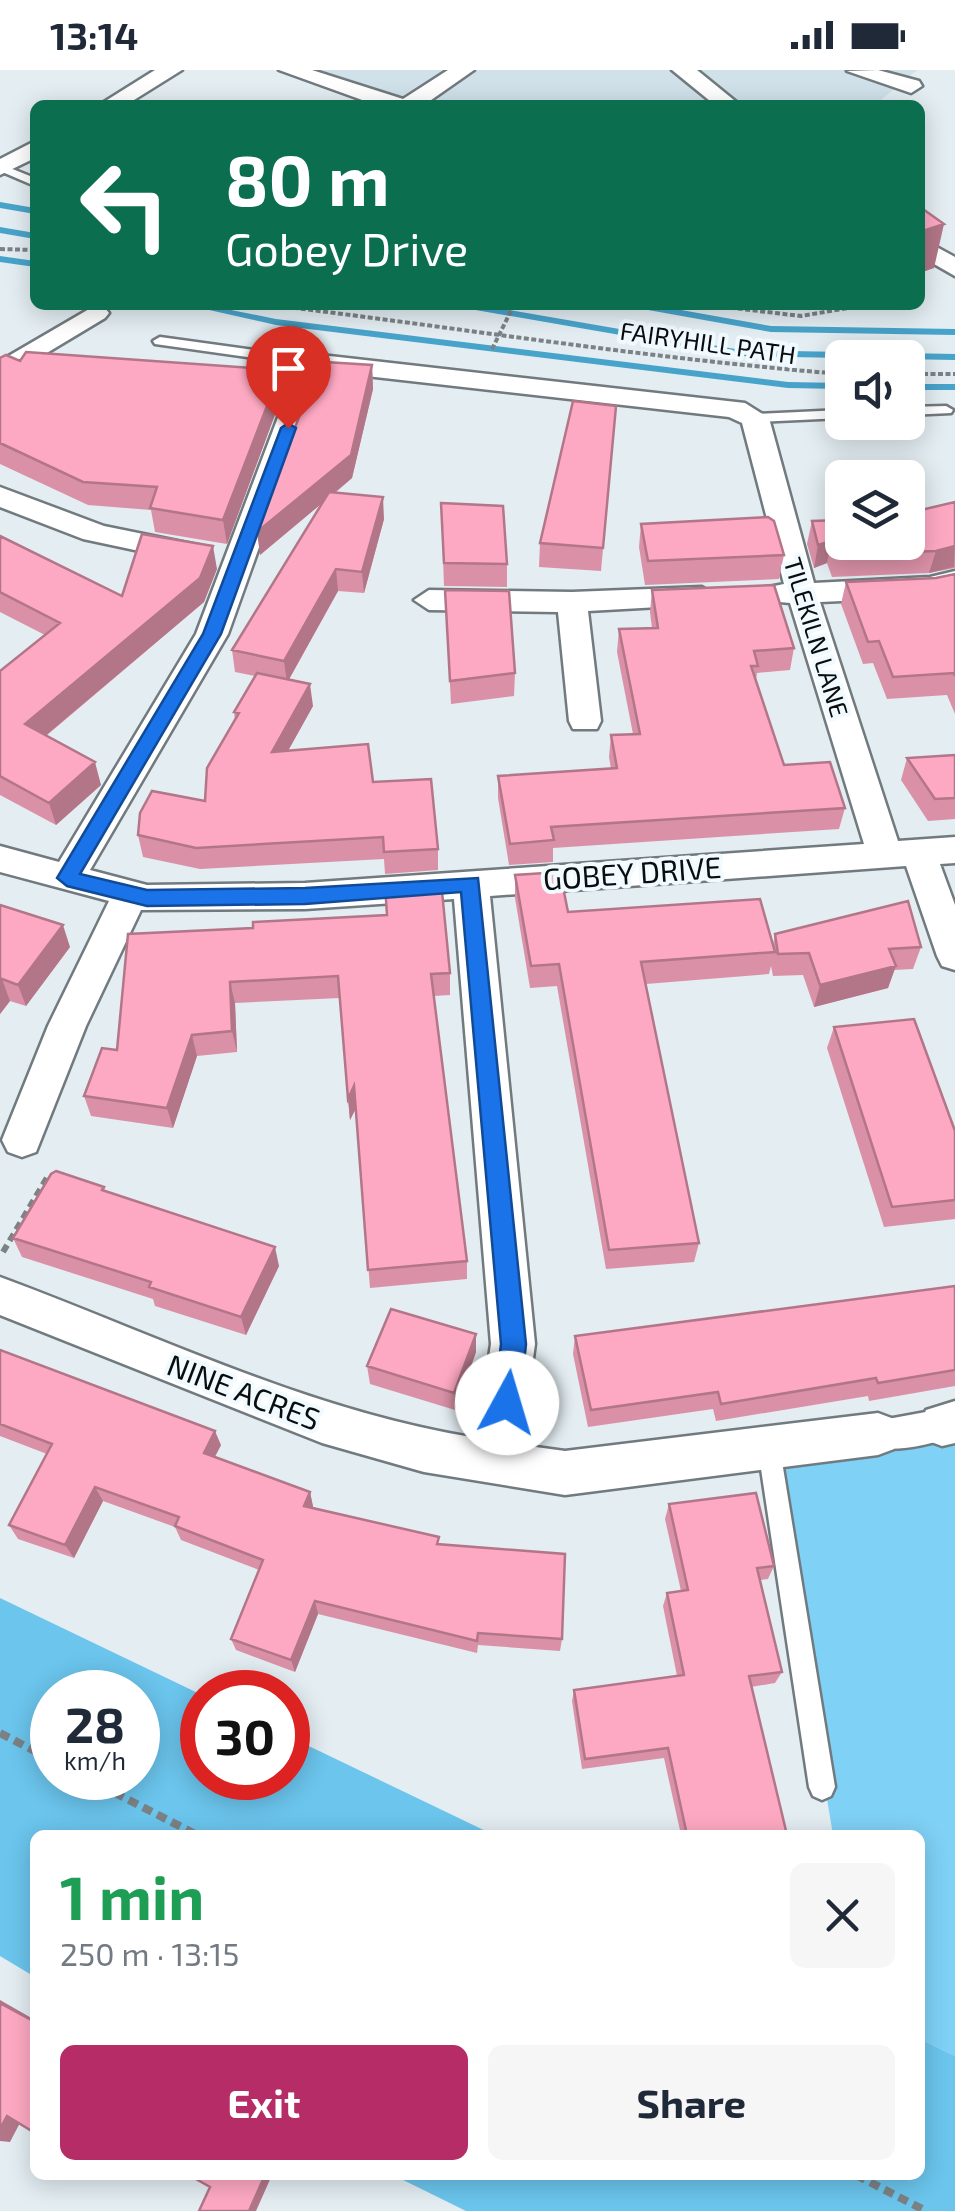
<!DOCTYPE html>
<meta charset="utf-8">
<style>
:root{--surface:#fff;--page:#f6f6f7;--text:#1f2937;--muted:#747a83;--accent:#b62c66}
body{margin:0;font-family:"Exo 2",sans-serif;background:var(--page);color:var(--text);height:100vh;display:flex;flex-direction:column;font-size:38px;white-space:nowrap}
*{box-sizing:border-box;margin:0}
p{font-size:32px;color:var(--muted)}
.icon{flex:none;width:55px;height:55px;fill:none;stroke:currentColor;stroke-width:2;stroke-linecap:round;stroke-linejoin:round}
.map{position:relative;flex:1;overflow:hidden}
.panel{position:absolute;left:30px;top:1760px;width:895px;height:350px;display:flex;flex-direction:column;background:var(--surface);border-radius:15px;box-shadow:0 5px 25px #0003}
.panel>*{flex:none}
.banner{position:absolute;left:30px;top:30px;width:895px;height:210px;border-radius:15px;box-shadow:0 5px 25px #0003;background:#0b6e4f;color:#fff;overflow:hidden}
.controls{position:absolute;left:825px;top:270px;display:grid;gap:20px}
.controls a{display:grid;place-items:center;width:100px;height:100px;border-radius:15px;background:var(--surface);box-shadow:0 5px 25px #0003;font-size:50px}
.speed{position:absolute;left:30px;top:1600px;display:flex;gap:20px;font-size:50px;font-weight:700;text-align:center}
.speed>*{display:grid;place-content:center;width:130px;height:130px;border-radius:50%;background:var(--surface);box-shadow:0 5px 25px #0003;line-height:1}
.speed small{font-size:25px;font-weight:400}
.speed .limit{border:15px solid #d22;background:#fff;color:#111}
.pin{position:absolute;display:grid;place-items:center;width:85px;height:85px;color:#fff;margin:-102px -42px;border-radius:50% 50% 50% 0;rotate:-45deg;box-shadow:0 0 10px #0007}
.pin .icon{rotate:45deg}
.me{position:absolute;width:110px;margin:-55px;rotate:6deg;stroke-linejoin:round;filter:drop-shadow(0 0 8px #0008)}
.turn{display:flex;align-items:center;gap:35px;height:210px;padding:0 30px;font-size:45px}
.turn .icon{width:130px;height:130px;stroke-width:2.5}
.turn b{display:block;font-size:70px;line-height:85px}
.round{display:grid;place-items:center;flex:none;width:105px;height:105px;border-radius:15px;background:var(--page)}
.overview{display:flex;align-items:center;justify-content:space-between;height:170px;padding:0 30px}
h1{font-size:60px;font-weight:700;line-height:75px;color:#1e9e55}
.button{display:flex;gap:20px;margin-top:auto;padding:20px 30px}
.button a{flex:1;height:115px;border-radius:15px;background:var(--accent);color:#fff;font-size:40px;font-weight:700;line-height:115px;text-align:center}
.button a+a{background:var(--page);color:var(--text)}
.status{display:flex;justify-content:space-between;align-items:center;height:70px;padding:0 50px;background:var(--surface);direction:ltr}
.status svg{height:28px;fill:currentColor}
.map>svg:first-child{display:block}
.built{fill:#d0e1ea}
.green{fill:#7fd1f6}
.forest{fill:#6bc5ed;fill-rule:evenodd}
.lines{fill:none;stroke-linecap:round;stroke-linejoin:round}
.stream{fill:#48a3ca;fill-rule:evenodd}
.service-casing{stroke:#717a7e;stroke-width:5}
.pedestrian-casing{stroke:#717a7e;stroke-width:5}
.minor-casing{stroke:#717a7e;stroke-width:5}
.path-far2{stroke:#7b8285;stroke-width:4;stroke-dasharray:5 2.5;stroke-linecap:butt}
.path-far1{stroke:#7b8285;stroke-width:6;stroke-dasharray:8 5;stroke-linecap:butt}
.path{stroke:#7b8285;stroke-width:8;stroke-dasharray:10 6;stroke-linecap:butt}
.service{fill:#fff;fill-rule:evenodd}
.pedestrian{fill:#fff;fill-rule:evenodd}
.minor{fill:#fff;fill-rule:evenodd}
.wall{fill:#da91a8}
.shaded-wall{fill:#b27688}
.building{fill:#fea9c3;stroke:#b27688;stroke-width:2.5}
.route{fill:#1a73e8;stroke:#114b97;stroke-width:2.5}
.labels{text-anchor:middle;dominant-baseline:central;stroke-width:8;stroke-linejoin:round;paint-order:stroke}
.far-street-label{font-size:25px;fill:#0a0d0f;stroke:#f0faff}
.street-label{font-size:30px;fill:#0a0d0f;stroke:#f0faff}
</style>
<div class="status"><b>13:14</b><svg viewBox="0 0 49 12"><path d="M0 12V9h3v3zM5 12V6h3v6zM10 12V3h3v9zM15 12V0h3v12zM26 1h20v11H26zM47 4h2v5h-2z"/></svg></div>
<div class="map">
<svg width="955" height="2141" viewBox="0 0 955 2141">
<rect width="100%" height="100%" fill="#e3edf2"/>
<path class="built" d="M294,0H670L715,35H407Z
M696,0H917L875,35H741Z"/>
<path class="green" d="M955,1352V1986L920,1969V1765H833L769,1379Z"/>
<path class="forest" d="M0,1528L202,1625V1708H288V1666L494,1765H35V1907L0,1886ZM52,1622H138V1708H52Z
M920,1969L955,1986V2141H466L393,2105H920Z"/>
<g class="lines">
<path class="stream" d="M0,132L35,138V144L0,138Z
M0,157L35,163V169L0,163Z
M0,186L35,191V197L0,192Z
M187,235H206L276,249L788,312L842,313V319L788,318L276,255Z
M459,235H481L741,280L955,284V290L741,286L464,238Z
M632,235H653L771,256L955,259V265L771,262L637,238Z
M908,314H955V320H908Z"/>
<g class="service-casing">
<path id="service" d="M0,94L35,108V116L0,101Z
M160,267L312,288L319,292L312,296L155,274L153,271Z
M946,336L953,340L951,343L908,345V337Z
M842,340V348L755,352L748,348L755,344Z
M769,1368L777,1371L780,1379L835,1717L831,1726L822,1730L813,1726L809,1717L758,1379L761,1371Z"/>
</g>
<g class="pedestrian-casing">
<path id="pedestrian" d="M942,1339L955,1346L954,1366C931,1375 889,1384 866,1375L861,1364L866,1353Z"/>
</g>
<g class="minor-casing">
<path id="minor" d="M155,0H182L126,35H99Z
M279,0H312L403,29L448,0H474L424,35H376Z
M672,0H697L740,35H715Z
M878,0L919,11L922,16L911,23L847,1Z
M35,71V88L0,105V89Z
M920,168L955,187V206L920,186Z
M96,235L105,238L109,243L105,248L0,311V291Z
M312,284L745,333L769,348L814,513L930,507L955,501V521L930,527L820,532L898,771L955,767V793L940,794L955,835V900L942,896L937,886L906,796L490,826L535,1274L521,1375L565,1381L878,1343L894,1349L901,1364L894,1379L878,1385L565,1425L424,1402L322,1373L0,1245V1207C157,1265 311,1342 477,1368L491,1274L454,829L305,839L141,840L86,956L36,1082L22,1087L8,1082L2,1070L48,956L109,831L0,802V776L59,792L196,564L299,292ZM322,301L729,347L742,353L784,514L769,517L765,524L769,531L790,533L864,774L305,813L147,815L90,800L228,564Z
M0,417L104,456L202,476L206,483L191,492L83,469L0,437Z
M702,517L717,527L713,534L588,541L601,651L597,659H573L569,651L558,542L429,540L414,530L429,520L572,522Z
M955,1331V1373L942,1376L926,1370L920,1355L926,1340Z"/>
</g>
<path class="path-far2" d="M0,179L35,180
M271,235C461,258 651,289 842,304
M708,235L801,246L866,235
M492,279L514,235
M908,304H955"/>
<path class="path-far1" d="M3,1182L48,1106"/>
<path class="path" d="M0,1663L52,1690
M86,1708L197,1765
M856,2105L926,2141"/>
<use href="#service" class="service"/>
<use href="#pedestrian" class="pedestrian"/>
<use href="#minor" class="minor"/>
</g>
<path class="wall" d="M0,288L283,323L227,474L155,462L151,440L88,435L0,394Z
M372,295L373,319L352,408L335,423L384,449L364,523L338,521L289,609L313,636L288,681L373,712L438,779V800L385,804L384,789L200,799L143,787L138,765L205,731L235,650L234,642L255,606L235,602L232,580L321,434L260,485L321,304Z
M616,336L601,501L539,497L540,473Z
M955,432V498L929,503L832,507L827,493L814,498L807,474L812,451L842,472Z
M441,433L507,494V517L444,516Z
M641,454L784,485L779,509L645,515L639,477Z
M0,466L122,526L217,499L204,532L46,666L101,715L56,755L0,725V601L45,565L0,542Z
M955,504V644L947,625L887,629L873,593L863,594L841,534L846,512L936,508Z
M445,520L515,603L514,626L451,634Z
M652,520L794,578L790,600L757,603L756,610L784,695L845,738L839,759L553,778V792L509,795L498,728V706L611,699L609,687L611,665L633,664L617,582L619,559L652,558L650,542Z
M955,685V749L928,751L901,710L907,688Z
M515,805L568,842L773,875L775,864L921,877L913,899L894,900L888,918L814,937L803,905L773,906L771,896L769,904L646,914L699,1173L694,1192L606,1199L557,916L530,918L515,828Z
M0,835L70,877L26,936L10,931L0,944Z
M128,864L450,903V925L434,926L467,1191V1209L370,1218L356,1038L350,1050L340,928L235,933L237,982L197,986L173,1058L91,1046L84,1026L117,980Z
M834,957L955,1061V1149L884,1157L827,978Z
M104,1117L106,1121L279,1196L246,1265L155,1236L153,1229L22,1187L13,1168Z
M955,1216V1316L869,1331L868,1326L716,1351L713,1339L588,1357L573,1284L575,1266Z
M0,1280L221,1375L215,1387L310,1422L313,1438L439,1474L562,1569L560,1581L478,1575L477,1583L318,1544L295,1602L236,1580L231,1569L259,1500L181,1470L175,1457L103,1431L74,1488L18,1469L9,1455L47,1384L0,1366Z
M476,1282L455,1340L370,1314L367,1296Z
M669,1434L774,1496L768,1509L760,1510L782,1602L775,1613L751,1617L787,1765H681L664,1688L582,1699L572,1631L574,1620L677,1606L663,1536L667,1523L681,1521L665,1449Z"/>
<path class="shaded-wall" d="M944,154L934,198L920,203V162Z
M372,295L373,319L352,408L260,485L257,462Z
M281,300L283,323L227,474L223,450Z
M383,427L384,449L364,523L362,502Z
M831,471L827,493L814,498L818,475Z
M213,476L217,499L204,532L32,677L25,654Z
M955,476L954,497L929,503L936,481Z
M336,499L338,521L287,613L284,591Z
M310,614L313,636L275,704L272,682Z
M95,692L101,715L56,755L49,733Z
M63,855L70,877L26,936L18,915Z
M896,896L888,918L814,937L820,915Z
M2,909L10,931L0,944V911Z
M230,912L235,933L237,982L232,961Z
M192,965L197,986L173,1058L167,1038Z
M354,1016L357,1036L350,1050L348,1029Z
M275,1177L279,1196L246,1265L241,1247Z
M476,1264V1282L455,1340L454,1323Z
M215,1361L221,1375L209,1397L204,1383Z
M95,1417L103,1431L74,1488L65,1475Z
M310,1422L313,1436L307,1449L304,1436Z
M315,1531L318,1544L295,1602L291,1590Z
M0,1930L35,1950V1952L0,1933Z
M7,2046L22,2049L10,2072L0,2071V2059Z
M265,2105H272L256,2141H249Z"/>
<path class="building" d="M920,137L944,154L920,162Z
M26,282L281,300L223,450L150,438L157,417L83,412L0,373V288L6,285L20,291Z
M325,292L372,295L351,385L257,462L315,303L321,304Z
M573,331L616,336L603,478L540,473Z
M329,422L383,427L362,502L336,499L284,591L232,580Z
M955,432V476L936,481L836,485L831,471L818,475L812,451L842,450V472H908V443Z
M441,433L503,436L507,494L444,493Z
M768,447L774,451L784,485L648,491L641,454Z
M142,464L213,476L200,508L25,654L95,692L49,733L0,706V601L60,553L0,522V466L122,526Z
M955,504V606L954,603L893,607L879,571L868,572L846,512L936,508Z
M774,515L794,578L754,581L758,596H751L784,695L830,692L845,738L551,757L554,770L510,774L498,706L617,698L611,665L640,664L619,559L658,558L652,520Z
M445,520L509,521L515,603L450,611Z
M257,603L310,614L272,682L368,674L373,712L431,709L438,779L384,782L383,767L196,778L138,765L140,743L152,721L205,731L207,698L239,643L234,642Z
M955,685V728L935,729L907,688Z
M560,802L568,842L760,829L775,882L641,892L699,1173L609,1180L559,894L531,896L515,805Z
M441,811L450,903L431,904L467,1191L368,1200L354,1016L348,1029L338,906L230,912L232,961L192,965L167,1038L84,1026L102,978L117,980L128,864L253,858V852L387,845L385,815Z
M908,831L921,877L889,879L896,896L820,915L809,883L778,884L775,864Z
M0,835L63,855L18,915L2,909L0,911Z
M914,949L955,1061V1130L892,1137L834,957Z
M56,1101L104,1117L102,1120L275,1177L241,1247L149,1217L151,1212L13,1168L51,1104Z
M955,1216V1300L878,1313L876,1308L721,1334L718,1322L591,1340L575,1266Z
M391,1239L476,1264L454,1323L367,1296Z
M0,1280L215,1361L204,1383L310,1422L304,1436L439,1467L437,1474L565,1484L562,1569L478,1563L477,1571L315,1531L291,1590L231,1569L263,1490L175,1456L179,1447L95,1417L65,1475L9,1455L52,1374L0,1354Z
M756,1423L774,1496L757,1498L782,1602L749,1606L787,1765H687L668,1678L585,1689L574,1620L684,1605L667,1523L688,1520L669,1434Z
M0,1933L35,1952V2063L7,2046L0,2059Z
M189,2105H265L249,2141H199L210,2117Z"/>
<path class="route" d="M288,353L296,358L221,564L80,804L147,820L305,818L478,808L526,1274L520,1333L516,1341L507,1344L498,1341L494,1333L501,1274L461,822L305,834L147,836L67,816L57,808L203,564L281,358Z"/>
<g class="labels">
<g class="far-street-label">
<text transform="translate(708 272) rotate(8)">FAIRYHILL PATH</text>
<text transform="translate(817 567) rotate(73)">TILEKILN LANE</text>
</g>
<g class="street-label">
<text transform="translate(632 802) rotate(-4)">GOBEY DRIVE</text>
<text transform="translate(244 1321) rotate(21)">NINE ACRES</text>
</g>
</g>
</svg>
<div class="controls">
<a><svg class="icon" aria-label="sound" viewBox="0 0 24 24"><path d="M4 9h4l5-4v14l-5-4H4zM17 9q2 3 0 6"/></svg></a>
<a><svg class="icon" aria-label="layers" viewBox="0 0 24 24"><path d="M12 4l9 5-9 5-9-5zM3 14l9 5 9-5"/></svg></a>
</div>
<div class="speed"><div>28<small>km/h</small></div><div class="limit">30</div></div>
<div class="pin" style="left:288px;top:358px;background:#d93025"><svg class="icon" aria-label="arrive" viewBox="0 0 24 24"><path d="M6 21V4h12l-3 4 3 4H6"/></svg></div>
<svg class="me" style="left:507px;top:1333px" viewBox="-20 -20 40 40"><circle r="19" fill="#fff"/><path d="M0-13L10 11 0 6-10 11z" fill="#1a73e8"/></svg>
<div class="banner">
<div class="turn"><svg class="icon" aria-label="left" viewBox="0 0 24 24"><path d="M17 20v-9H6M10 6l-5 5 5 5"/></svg><div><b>80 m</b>Gobey Drive</div></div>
</div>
<section class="panel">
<div class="overview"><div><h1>1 min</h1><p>250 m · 13:15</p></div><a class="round"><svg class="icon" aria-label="close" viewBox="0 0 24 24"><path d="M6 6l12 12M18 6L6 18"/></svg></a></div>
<div class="button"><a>Exit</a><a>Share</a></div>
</section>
</div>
